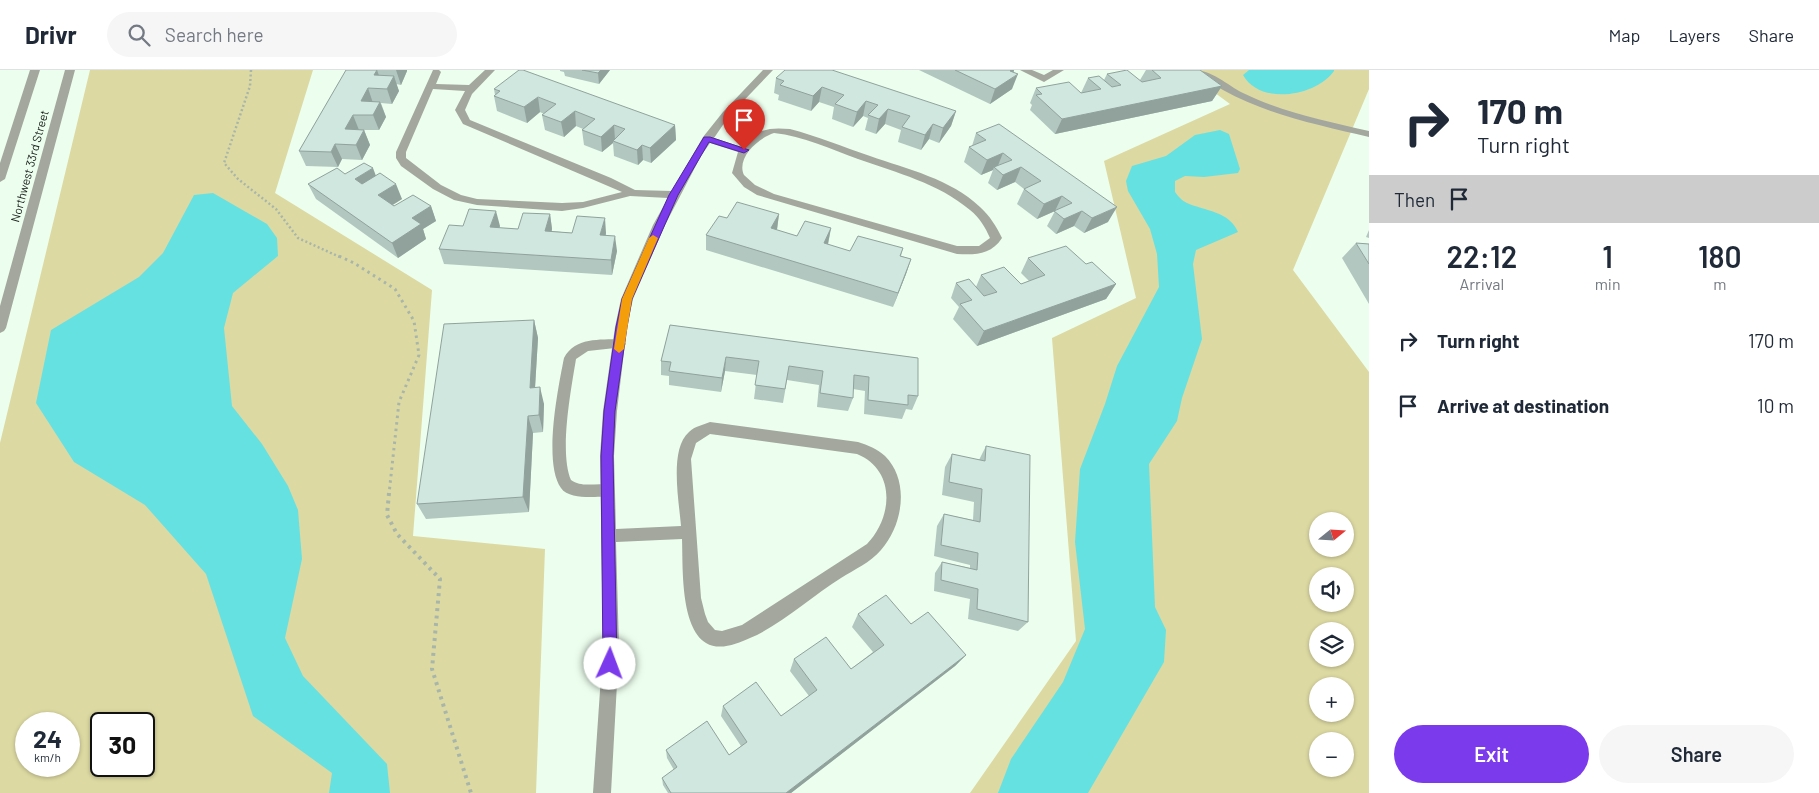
<!DOCTYPE html>
<meta charset="utf-8">
<style>
:root{--surface:#fff;--page:#f6f6f7;--text:#1f2937;--muted:#747a83;--line:#e0e1e3;--accent:#7c3aed}
body{margin:0;font-family:Barlow,sans-serif;background:var(--page);color:var(--text);height:100vh;display:flex;flex-direction:column;font-size:19px;white-space:nowrap}
*{box-sizing:border-box;margin:0}
p{font-size:16px;color:var(--muted)}
.icon{flex:none;width:28px;height:28px;fill:none;stroke:currentColor;stroke-width:2;stroke-linecap:round;stroke-linejoin:round}
.map{position:relative;flex:1;overflow:hidden}
.details{display:flex;flex-direction:column;background:var(--surface);width:450px}
.details>*{flex:none}
.hud{background:#fff;color:var(--text);overflow:hidden}
.needle{width:32px;rotate:72deg}
.fabs{position:absolute;left:1309px;top:442px;display:grid;gap:10px}
.fabs a{display:grid;place-items:center;width:45px;height:45px;border-radius:50%;background:var(--surface);box-shadow:0 1px 4px #0004;font-size:25px}
.speed{position:absolute;left:15px;top:642px;display:flex;gap:10px;font-size:25px;font-weight:700;text-align:center}
.speed>*{display:grid;place-content:center;width:65px;height:65px;border-radius:50%;background:var(--surface);box-shadow:0 1px 4px #0004;line-height:1}
.speed small{font-size:12px;font-weight:400}
.speed .limit{border:2px solid #111;border-radius:8px;background:#fff;color:#111}
.pin{position:absolute;display:grid;place-items:center;width:42px;height:42px;color:#fff;margin:-51px -21px;border-radius:50% 50% 50% 0;rotate:-45deg;box-shadow:0 0 5px #0007}
.pin .icon{rotate:45deg}
.me{position:absolute;width:55px;margin:-28px;rotate:2deg;stroke-linejoin:round;filter:drop-shadow(0 0 4px #0008)}
.turn{display:flex;align-items:center;gap:18px;height:105px;padding:0 25px;font-size:22px}
.turn .icon{width:65px;height:65px;stroke-width:2.5}
.turn b{display:block;font-size:35px;line-height:42px}
.then{display:flex;align-items:center;height:48px;padding:0 25px;background:#0003;gap:10px;font-size:19px}
.eta{display:flex;justify-content:space-evenly;align-items:center;height:85px;text-align:center}
.eta b{font-size:30px;font-weight:600;line-height:35px}
.primary-button{display:flex;gap:10px;margin-top:auto;padding:10px 25px}
.primary-button a{flex:1;height:58px;border-radius:30px;background:var(--accent);color:#fff;font-size:20px;font-weight:600;line-height:58px;text-align:center}
.primary-button a+a{background:var(--page);color:var(--text)}
ul{padding:0;list-style:none}
li{display:flex;align-items:center;gap:15px;height:65px;padding:0 25px}
li div{flex:1}
li b{display:block;font-size:19px}
li em{font-style:normal}
header{display:flex;align-items:center;gap:30px;box-sizing:border-box;height:70px;padding:0 25px;background:var(--surface);border-bottom:1px solid var(--line)}
header strong{font-size:24px}
nav{display:flex;gap:28px;margin-inline-start:auto;font-size:18px}
.search{width:350px;height:45px;background:var(--page);display:flex;align-items:center;gap:12px;box-sizing:border-box;padding:0 18px;border-radius:28px;color:var(--muted);font-size:19px}
main{display:flex;flex:1;min-height:0}
.map>svg:first-child{display:block}
.green{fill:#ddd9a2;fill-rule:evenodd}
.water{fill:#66e1e2}
.lines{fill:none;stroke-linecap:round;stroke-linejoin:round}
.path-far2{stroke:#a8b6aa;stroke-width:2.5;stroke-dasharray:2 2.5;stroke-linecap:butt}
.path-far1{stroke:#a8b6aa;stroke-width:3;stroke-dasharray:2.5 4;stroke-linecap:butt}
.path{stroke:#a8b6aa;stroke-width:4;stroke-dasharray:3 4.5;stroke-linecap:butt}
.service{fill:#a3a79e;fill-rule:evenodd}
.minor{fill:#a3a79e;fill-rule:evenodd}
.tertiary{fill:#a3a79e;fill-rule:evenodd}
.wall{fill:#b2c7c0}
.shaded-wall{fill:#91a29c}
.building{fill:#cfe7df;stroke:#91a29c}
.route{fill:#7c3aed;stroke:#51269a}
.slow{fill:#f59e0b}
.labels{text-anchor:middle;dominant-baseline:central;stroke-width:4;stroke-linejoin:round;paint-order:stroke}
.far-street-label{font-size:12px;fill:#202621;stroke:#ecfeee}
</style>
<header>
<strong>Drivr</strong>
<div class="search"><svg class="icon" aria-label="search" viewBox="0 0 24 24"><circle cx="10" cy="10" r="6"/><path d="M15 15l6 6"/></svg>Search here</div>
<nav><a>Map</a><a>Layers</a><a>Share</a></nav>
</header>
<main>
<div class="map">
<svg width="1369" height="723" viewBox="0 0 1369 723">
<rect width="100%" height="100%" fill="#ecfeee"/>
<path class="green" d="M90,0H313L275,123L432,220L413,466L545,479L536,723H0V373ZM26,654H69V696H26ZM101,654H144V696H101Z
M1184,0H1369V19L1293,200L1369,302V723H970L1076,571L1052,268L1136,228L1104,91L1230,34ZM1318,451H1345V479H1318ZM1318,506H1345V534H1318ZM1318,561H1345V589H1318ZM1318,616H1345V644H1318ZM1318,671H1345V699H1318Z"/>
<path class="water" d="M1249,0H1334V1C1317,26 1260,36 1243,5Z
M1220,60L1229,64L1240,99L1238,103L1204,107L1185,106L1175,111V122C1178,126 1182,131 1187,133C1205,141 1229,141 1238,162L1196,180L1193,194L1202,269L1182,328L1177,351L1149,394L1155,537L1166,560L1164,592L1088,723H998L1011,689L1063,612L1085,559L1075,472L1080,399L1105,334L1117,296L1159,217L1157,184L1150,159L1128,121L1126,111L1132,96L1166,86L1195,65Z
M213,123L267,154L277,168L278,186L233,223L224,258L232,336L262,374L288,416L298,440L302,489L285,568L303,606L387,694L390,723H329L332,703L253,646L206,504L145,435L74,392L36,333L51,260L139,207L163,183L194,125Z"/>
<g class="lines">
<path class="path-far2" d="M251,0L250,16L224,93L238,109L276,139L298,168L342,188"/>
<path class="path-far1" d="M339,186L354,193L395,219L414,251L419,285L399,332L389,424"/>
<path class="path" d="M389,423L387,445L397,464L440,509L432,599L471,723"/>
<path class="service" d="M1020,0H1032L1044,5L1053,0H1064L1044,12Z
M620,269L624,271L626,274L624,277L588,281L576,289C571,320 559,382 571,410C583,419 599,411 612,416L614,420L612,424C605,427 597,427 589,427C580,427 566,426 561,418C543,393 558,318 564,288C575,267 600,270 620,269Z"/>
<path class="minor" d="M433,0H439L441,2L436,14L469,15L485,0H495L472,24L465,40L470,50L611,108L635,120L672,121L703,67L723,42L763,0H773L729,46L714,68L742,77C756,59 769,57 790,59C817,66 843,77 870,86C907,99 951,109 980,137C990,146 996,156 1002,168C991,185 975,185 957,184L757,125L744,117L732,103L738,82L710,73L701,86L665,155L633,229L627,257L617,341L614,386L616,459L681,456C679,431 669,379 689,362C695,356 703,355 710,352L858,372C868,375 877,379 885,386C910,411 903,455 881,480C870,493 855,499 841,508C812,526 781,555 750,568C737,574 719,581 706,573C680,557 683,496 682,469L616,472L619,577L611,723H593L603,577L600,386L603,341L615,257L621,229L653,155L668,128L630,126L583,138L562,141L477,135L454,130L433,119L401,96L396,88V82ZM433,19L465,21L455,40L463,54L622,122L583,132L562,133L477,129L461,125L441,115L406,88V82ZM774,63C803,66 831,79 858,89C897,103 938,113 970,140C980,148 985,157 990,168L979,176H957L774,124L755,115L744,105C736,88 758,68 774,63ZM710,364L857,384C896,400 893,447 867,474L742,555L722,561L715,560L708,552L705,544L701,528L691,389L696,373Z
M1194,0C1212,0 1227,15 1243,23C1282,42 1326,51 1369,61V67C1319,55 1268,45 1223,20C1213,14 1202,8 1194,0Z"/>
<path class="tertiary" d="M30,0H40L5,109L0,112V93Z
M65,0H75L6,258L4,261L0,263V236Z"/>
</g>
<path class="wall" d="M346,0H407V1L401,15L396,14L399,21L392,34L381,33L386,47L379,60H364L370,75L362,90L342,89L338,97L306,96L299,81Z
M560,0H610L599,14L565,6L564,2L560,1Z
M919,0H1014L1012,19L990,34Z
M1146,0H1200L1222,16L1212,31L1055,64L1030,40L1032,35L1030,33L1036,18L1081,23L1088,8L1104,10L1107,4L1140,10Z
M776,8L956,41L951,56L939,73L929,69L921,80L898,72L901,60L885,54L876,64L865,60L868,48L863,46L853,57L832,49L834,37L819,32L811,41L778,30L779,25L774,23Z
M494,19L675,55L676,70L651,93L643,90L638,95L614,86L613,73L602,82L584,75L582,60L583,59L576,56L564,67L545,60L542,45L544,44L540,42L527,53L497,41L494,26L495,25Z
M976,63L1108,152L1084,163L1074,156L1056,164L1047,156L1055,141L1037,149L1017,134L1024,119L1015,112L997,120L988,113L993,100L981,105L964,92L969,77L972,76Z
M345,104L376,105L402,129L393,135L394,136H431L436,151L423,159L426,169L398,188L316,129L308,114Z
M550,144L552,159V161L572,163H606V165L617,181L612,205L444,194L439,179L463,156H500L499,158L518,159Z
M779,144L777,160L797,166L831,158L828,175L850,181L903,178L901,186L911,189L906,204L893,237L706,180V165L727,148Z
M1369,160V168L1366,167Z
M1356,173L1369,174V234L1342,188Z
M1028,188L1086,194L1116,214L1106,229L977,276L953,249L959,237L951,228L956,213L976,217L981,205L1021,214L1029,211L1021,203Z
M534,250L538,268L535,317L544,334L543,362L533,363L529,442L426,449L417,434Z
M670,255L918,288V326L912,340L906,339L902,349L864,344L865,321L853,319V328L848,341L817,337L819,315L787,310L783,333L754,329L757,305L725,301L721,322L669,315V306L661,305V291Z
M986,376L1028,552L1018,561L968,549L970,529L934,521L935,503L942,492L970,498V495L934,486L937,456L944,444L973,450L974,432L942,425L945,397L952,384L979,390Z
M858,544L911,554L966,585L955,596L791,723H668L663,715L662,708L674,700L667,688L666,680L729,685L741,676L721,646L723,636L781,646L809,626L790,601L794,589L851,599L873,582L852,557Z"/>
<path class="shaded-wall" d="M377,0L382,14L374,5Z
M396,0H407V1L401,15Z
M601,0H610L599,14L598,3Z
M1011,0H1014L1011,9L1018,4L1012,19L990,34L995,19Z
M394,6L399,21L392,34L387,19Z
M1222,16L1212,31L1055,64L1062,49Z
M822,17L819,32L811,41L813,26Z
M368,18L373,33L361,31Z
M538,27L540,42L527,53L524,37Z
M866,31L863,46L853,57L857,42Z
M380,32L386,47L379,60L373,45Z
M888,39L885,54L876,64L879,49Z
M575,41L576,56L564,67L561,52Z
M956,41L951,56L939,73L943,58Z
M353,45L359,60L345,59Z
M933,54L929,69L921,80L925,65Z
M614,55L615,70L613,71V73L602,82L601,67Z
M675,55L676,70L651,93L650,78Z
M364,60L370,75L362,90L356,75Z
M335,74L342,89L338,97L331,82Z
M642,75L643,90L638,95L637,80Z
M1003,83L997,98L994,97L993,100L981,105L987,90Z
M1021,97L1015,112L997,120L1003,105Z
M373,98L379,114L361,124L355,109Z
M396,114L402,129L384,140L378,125Z
M1062,126L1055,141L1037,149L1044,134Z
M431,136L436,151L423,159L426,169L398,188L392,173L412,148Z
M1117,137L1108,152L1084,163L1092,148Z
M496,141L500,156L494,172L490,157Z
M1082,141L1074,156L1056,164L1064,149Z
M550,144L552,159L547,176L545,161Z
M779,144L777,159L769,173L771,158Z
M605,148L606,163L602,180L600,165Z
M831,158L828,173L821,188L824,173Z
M615,166L617,181L612,205L611,190Z
M911,189L906,204L893,237L898,223Z
M1116,214L1106,229L977,276L984,261Z
M534,250L538,268L534,335L530,318Z
M726,287L725,301L721,322L722,308Z
M540,317L544,334L543,362L539,345Z
M528,346L533,363L529,442L523,427Z
M966,585L955,596L791,723H786Z"/>
<path class="building" d="M346,0H377L374,5L394,6L387,19L368,18L361,31L380,32L373,45H353L345,59L364,60L356,75L335,74L331,82L299,81Z
M519,0H523L675,55L650,78L642,75L637,80L613,71L625,59L614,55L601,67L582,60L595,49L575,41L561,52L542,45L556,34L538,27L524,37L494,26L500,21L494,19Z
M582,0H601L598,3Z
M785,0H832L956,41L943,58L933,54L925,65L902,57L910,46L888,39L879,49L868,45L878,35L866,31L857,42L835,34L844,25L822,17L813,26L780,15L784,11L776,8Z
M955,0H1011L1010,1L1018,4L995,19Z
M1127,0L1142,12L1161,8L1152,0H1200L1222,16L1062,49L1036,25L1042,24L1036,18L1069,12L1081,23L1101,19L1088,8L1099,6L1112,17L1121,15L1107,4Z
M999,54L1117,137L1092,148L1082,141L1064,149L1054,141L1072,133L1062,126L1044,134L1024,119L1041,111L1021,97L1003,105L994,97L1012,90L1003,83L987,90L969,77L986,70L976,63Z
M364,93L373,98L355,109L362,114L380,103L396,114L378,125L394,136L413,125L431,136L412,148L421,154L392,173L308,114L337,98L345,104Z
M737,132L779,144L771,158L797,166L805,151L831,158L824,173L850,181L858,166L903,178L900,186L911,189L898,223L706,165L719,146L727,148Z
M469,139L496,141L490,157L518,159L523,143L550,144L545,161L572,163L577,146L605,148L600,165L615,166L611,190L439,179L449,155L463,156Z
M1356,173L1369,174V194Z
M1066,176L1086,194L1092,192L1116,214L984,261L960,234L972,230L956,213L969,209L984,226L997,222L981,205L1004,197L1021,214L1045,205L1028,188Z
M534,250L530,318L540,317L539,345L528,346L523,427L417,434L444,254Z
M670,255L918,288V326L908,325V335L868,330L869,307L854,305L853,328L820,323L823,301L789,296L785,319L755,315L759,291L726,287L722,308L669,301L671,292L661,291Z
M986,376L1030,385L1028,552L977,539L978,519L941,510L942,492L977,500L978,483L941,475L944,444L980,452L982,419L949,412L952,384L985,391Z
M886,525L911,554L928,542L966,585L786,723H671L662,708L677,697L666,680L707,651L729,685L747,672L723,636L756,612L781,646L817,620L794,589L826,567L851,599L884,575L858,544Z"/>
<path class="route" d="M704,67H710L749,80L744,83L709,72L678,125L632,229L627,257L615,341L613,386L617,594L615,599L610,601L605,599L603,594L601,386L604,341L616,257L622,229L669,125Z"/>
<path class="slow" d="M653,165L658,168L632,229L624,279L619,283L614,279L622,229L649,168Z"/>
<g class="labels">
<g class="far-street-label">
<text transform="translate(29 96) rotate(-75)">Northwest 33rd Street</text>
</g>
</g>
</svg>
<div class="fabs">
<a><svg class="needle" viewBox="-14 -14 28 28"><path d="M0-13l5 13h-10z" fill="#e53935"/><path d="M0 13l5-13h-10z" fill="#747a83"/></svg></a>
<a><svg class="icon" aria-label="sound" viewBox="0 0 24 24"><path d="M4 9h4l5-4v14l-5-4H4zM17 9q2 3 0 6"/></svg></a>
<a><svg class="icon" aria-label="layers" viewBox="0 0 24 24"><path d="M12 4l9 5-9 5-9-5zM3 14l9 5 9-5"/></svg></a>
<a>+</a>
<a>−</a>
</div>
<div class="speed"><div>24<small>km/h</small></div><div class="limit">30</div></div>
<div class="pin" style="left:744px;top:80px;background:#d93025"><svg class="icon" aria-label="arrive" viewBox="0 0 24 24"><path d="M6 21V4h12l-3 4 3 4H6"/></svg></div>
<svg class="me" style="left:610px;top:594px" viewBox="-20 -20 40 40"><circle r="19" fill="#fff"/><path d="M0-13L10 11 0 6-10 11z" fill="#7c3aed"/></svg>
</div>
<section class="details">
<div class="hud">
<div class="turn"><svg class="icon" aria-label="right" viewBox="0 0 24 24"><path d="M7 20v-9h11M14 6l5 5-5 5"/></svg><div><b>170 m</b>Turn right</div></div>
<div class="then">Then<svg class="icon" aria-label="arrive" viewBox="0 0 24 24"><path d="M6 21V4h12l-3 4 3 4H6"/></svg></div>
</div>
<div class="eta">
<div><b>22:12</b><p>Arrival</p></div>
<div><b>1</b><p>min</p></div>
<div><b>180</b><p>m</p></div>
</div>
<ul>
<li><svg class="icon" aria-label="right" viewBox="0 0 24 24"><path d="M7 20v-9h11M14 6l5 5-5 5"/></svg><div><b>Turn right</b></div><em>170 m</em></li>
<li><svg class="icon" aria-label="arrive" viewBox="0 0 24 24"><path d="M6 21V4h12l-3 4 3 4H6"/></svg><div><b>Arrive at destination</b></div><em>10 m</em></li>
</ul>
<div class="primary-button"><a>Exit</a><a>Share</a></div>
</section>
</main>
